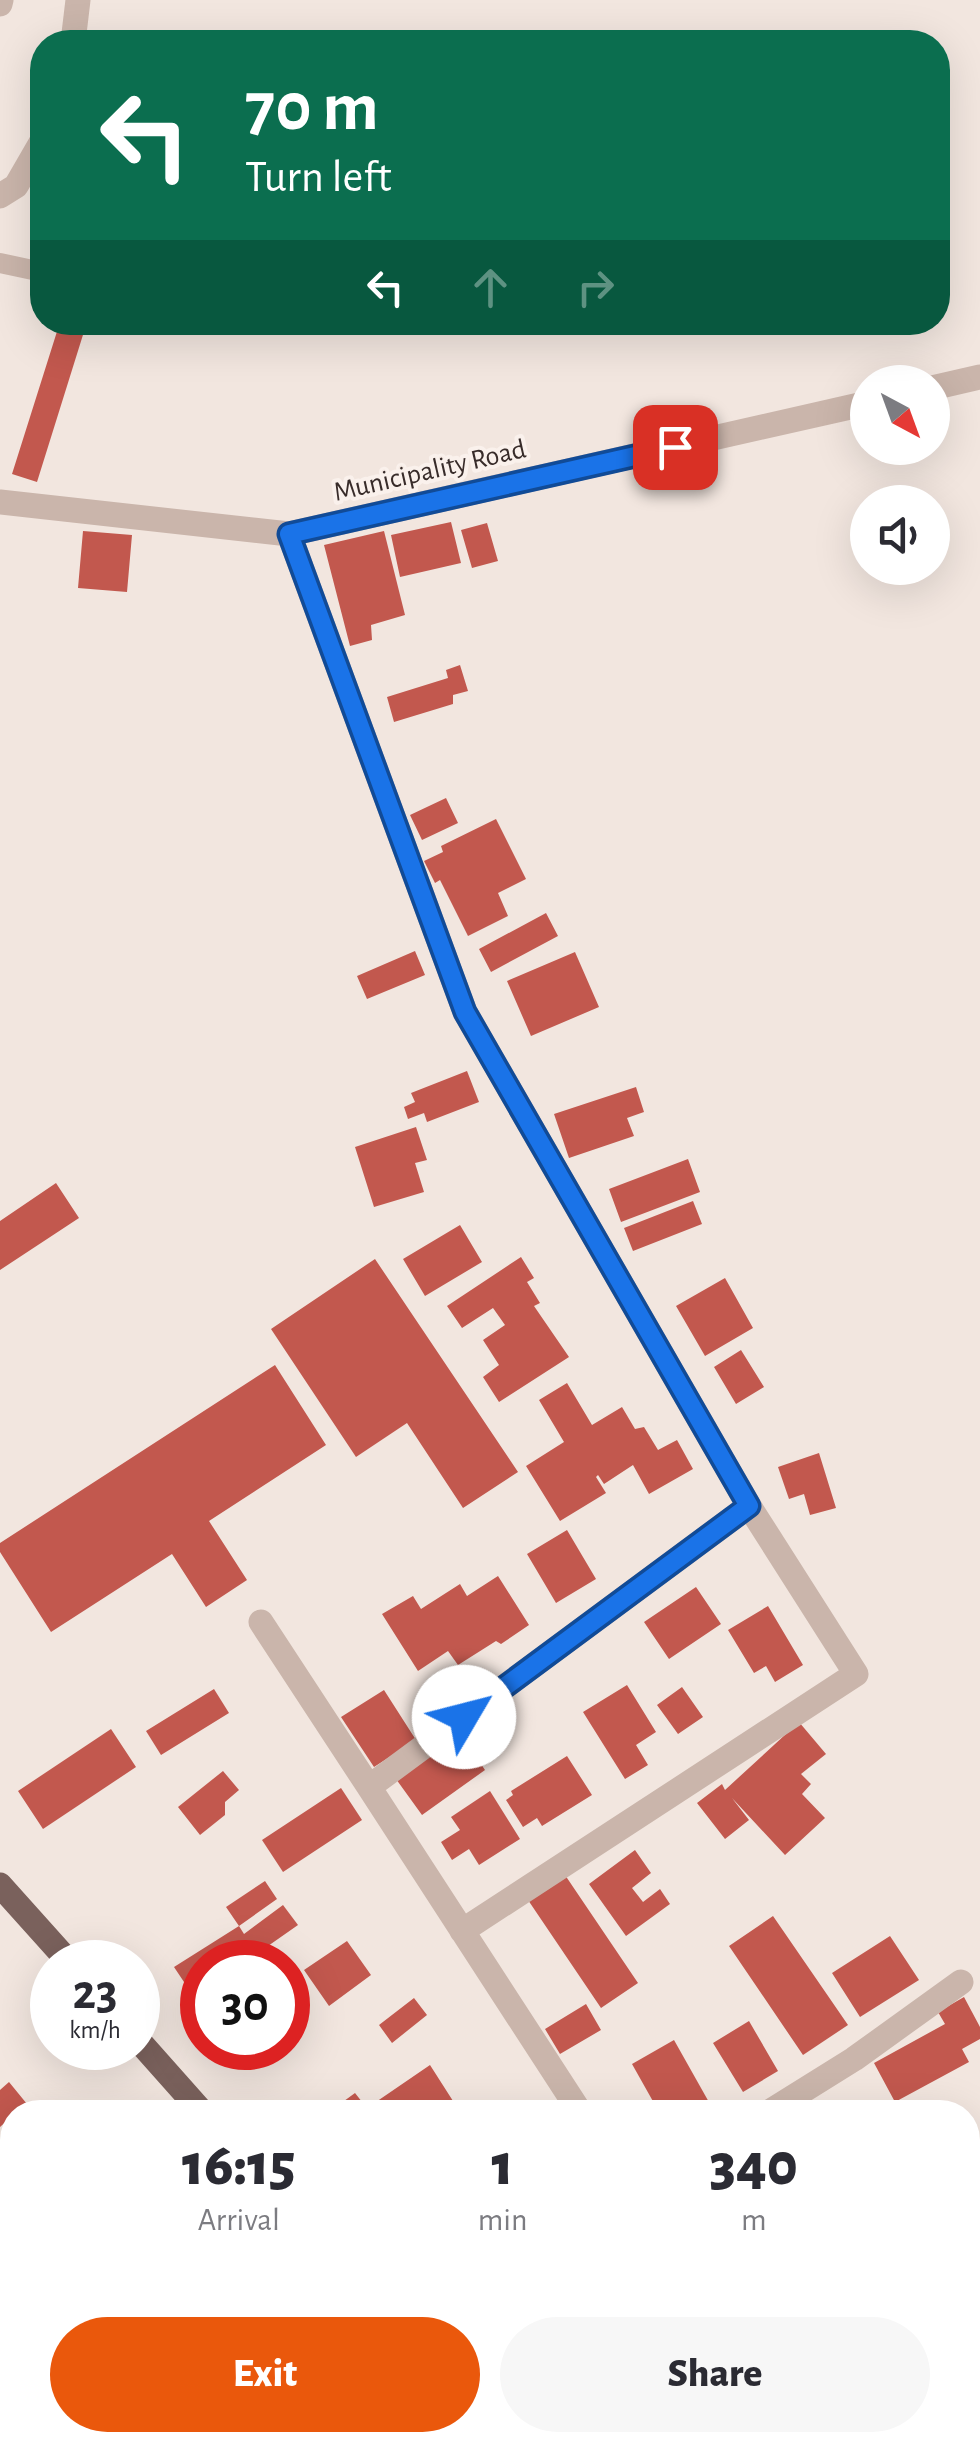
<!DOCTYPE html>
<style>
:root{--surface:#fff;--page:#f7f7f7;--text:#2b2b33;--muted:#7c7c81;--accent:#ea580c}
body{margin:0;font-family:"Alegreya Sans",sans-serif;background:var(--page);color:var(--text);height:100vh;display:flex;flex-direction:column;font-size:38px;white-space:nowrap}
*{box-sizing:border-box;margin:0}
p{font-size:32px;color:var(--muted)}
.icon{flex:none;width:55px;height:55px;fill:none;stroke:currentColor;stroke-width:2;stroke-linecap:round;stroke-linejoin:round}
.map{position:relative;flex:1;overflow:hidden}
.sheet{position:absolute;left:0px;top:2100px;width:980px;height:352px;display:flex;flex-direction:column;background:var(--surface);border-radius:40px 40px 0 0;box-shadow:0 10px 40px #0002}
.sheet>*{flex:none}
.banner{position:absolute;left:30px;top:30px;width:920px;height:305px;border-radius:40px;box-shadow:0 10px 40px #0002;background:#0b6e4f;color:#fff;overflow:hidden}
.needle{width:65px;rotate:139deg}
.controls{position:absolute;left:850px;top:365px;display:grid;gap:20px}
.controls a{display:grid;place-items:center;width:100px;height:100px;border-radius:50%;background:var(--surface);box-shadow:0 10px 40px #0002;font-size:50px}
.speed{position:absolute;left:30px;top:1940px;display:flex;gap:20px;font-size:50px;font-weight:700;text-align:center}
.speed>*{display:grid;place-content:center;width:130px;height:130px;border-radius:50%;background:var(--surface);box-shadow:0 10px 40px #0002;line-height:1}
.speed small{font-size:25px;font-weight:400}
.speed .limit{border:15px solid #d22;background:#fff;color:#111}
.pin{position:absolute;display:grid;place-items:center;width:85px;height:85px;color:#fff;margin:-42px;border-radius:20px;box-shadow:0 5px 15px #0006}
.me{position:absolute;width:110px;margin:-55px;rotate:53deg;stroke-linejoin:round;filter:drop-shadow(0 0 8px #0008)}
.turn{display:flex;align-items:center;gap:35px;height:210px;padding:0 50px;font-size:45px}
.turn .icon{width:130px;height:130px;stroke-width:2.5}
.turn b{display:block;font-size:70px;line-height:85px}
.lanes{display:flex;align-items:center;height:95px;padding:0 50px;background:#0003;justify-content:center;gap:50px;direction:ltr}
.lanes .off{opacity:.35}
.eta{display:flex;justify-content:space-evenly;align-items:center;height:170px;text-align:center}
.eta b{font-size:60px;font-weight:800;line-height:70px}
.cta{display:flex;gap:20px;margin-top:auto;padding:20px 50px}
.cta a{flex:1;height:115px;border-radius:60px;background:var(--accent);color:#fff;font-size:40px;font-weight:800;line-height:115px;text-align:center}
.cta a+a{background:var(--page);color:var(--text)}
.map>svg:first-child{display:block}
.building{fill:#c2584e}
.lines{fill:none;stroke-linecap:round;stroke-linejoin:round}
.service{stroke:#cab5ab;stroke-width:20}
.minor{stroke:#cab5ab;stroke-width:25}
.primary{stroke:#7a615c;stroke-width:25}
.route-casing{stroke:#114b97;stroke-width:25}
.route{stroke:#1a73e8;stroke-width:18}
.labels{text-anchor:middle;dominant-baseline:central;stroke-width:8;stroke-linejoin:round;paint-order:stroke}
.street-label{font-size:28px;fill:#382c2a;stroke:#faf1ec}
</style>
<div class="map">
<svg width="980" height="2452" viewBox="0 0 980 2452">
<rect width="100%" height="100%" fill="#f2e6df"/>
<path class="building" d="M60,322H87L37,482L12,474Z
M451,522L461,563L400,577L391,535Z
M487,523L498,561L472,568L461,530Z
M83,531L132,535L127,592L78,588Z
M384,531L405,615L371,625L372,640L350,646L324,545Z
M460,665L468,691L453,695V704L394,722L387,697L448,678L446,670Z
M446,798L458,823L422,840L410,815Z
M496,819L526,879L498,893L508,916L468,936L440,880L435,883L424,861L443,852L441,846Z
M546,913L558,936L491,972L479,949Z
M415,951L425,975L367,999L357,976Z
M575,952L599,1007L531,1036L507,981Z
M467,1071L479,1102L427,1122L424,1113L408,1119L404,1107L415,1102L411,1093Z
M636,1087L644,1112L627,1118L634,1136L569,1158L554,1114Z
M416,1127L427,1160L415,1163L424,1192L374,1207L355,1147Z
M688,1159L700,1192L621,1222L609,1189Z
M56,1183L79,1218L0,1270V1221Z
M693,1201L702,1224L633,1251L624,1228Z
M460,1225L482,1262L425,1296L403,1259Z
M521,1257L534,1278L527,1282L540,1303L534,1306L569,1357L499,1402L483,1377L499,1365L483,1340L505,1325L493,1308L462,1328L447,1306Z
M375,1259L518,1472L463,1508L407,1423L356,1457L271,1329Z
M725,1278L753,1328L705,1356L676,1306Z
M741,1350L764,1387L736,1404L714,1367Z
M275,1365L326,1445L209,1521L247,1580L206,1607L172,1554L51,1632L0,1552V1543Z
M567,1383L592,1425L622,1407L635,1429L644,1427L658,1450L677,1440L693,1469L649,1494L633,1465L604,1484L598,1475L596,1477L606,1493L560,1521L526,1466L564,1442L539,1400Z
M819,1453L836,1508L810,1515L804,1494L789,1499L778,1467Z
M567,1530L596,1579L556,1603L527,1554Z
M498,1576L529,1625L501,1644L496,1641L458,1665L448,1651L418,1671L382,1614L413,1596L421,1609L460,1584L467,1596Z
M696,1587L721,1624L669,1659L644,1622Z
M768,1606L803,1665L775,1682L766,1666L754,1673L728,1630Z
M627,1685L656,1732L636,1745L648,1765L625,1779L583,1712Z
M682,1687L703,1717L678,1734L657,1705Z
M214,1689L229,1713L161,1755L146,1731Z
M384,1690L416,1740L374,1767L341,1717Z
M799,1722L826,1754L801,1774L811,1784L802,1794L825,1818L785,1855L732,1798L749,1820L725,1839L697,1803L722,1784L725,1790Z
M111,1729L136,1767L43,1829L18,1791Z
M457,1729L485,1770L422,1815L396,1779Z
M567,1756L592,1795L542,1826L537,1818L523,1827L506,1800L513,1795L511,1791Z
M223,1771L239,1790L225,1802V1815L200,1835L178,1807Z
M341,1788L362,1820L283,1872L262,1840Z
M490,1791L520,1839L479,1865L469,1849L452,1860L441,1842L460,1830L451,1817Z
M635,1850L651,1873L632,1888L643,1902L660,1889L670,1904L626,1936L589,1884Z
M565,1875L638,1983L601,2008L528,1900Z
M265,1881L277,1899L239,1926L226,1907Z
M283,1905L298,1925L258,1953L263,1961L261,1962H202V2001L198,2003L174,1967L239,1926L244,1934Z
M773,1916L848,2025L803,2055L729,1946Z
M890,1936L919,1980L860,2017L832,1973Z
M347,1941L371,1975L329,2006L304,1970Z
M964,1997L980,2027V2039L962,2049L969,2062L895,2102L874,2063L945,2024L938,2012Z
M414,1998L427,2015L392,2043L379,2025Z
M586,2004L601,2030L560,2054L545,2029Z
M749,2021L778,2071L743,2092L713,2043Z
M674,2040L710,2104L695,2112H659L632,2064Z
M430,2065L453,2101L437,2112H380L373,2104Z
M9,2082L27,2104L17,2112H12V2116L0,2127V2090Z
M355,2093L370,2112H329Z
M829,2101L836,2112H808Z
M980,2307V2352L968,2337V2318Z
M968,2345L980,2360V2381L968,2391Z
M0,2361L12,2375V2422L0,2433Z
M574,2440H637L642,2445L635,2452H584Z
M826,2440H912L915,2443L901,2452H807Z
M9,2441L19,2452H0Z"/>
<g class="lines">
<path class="service" d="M0,263L42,272"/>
<path class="minor" d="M0,4L1,0
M73,42L78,0
M0,196L16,186L42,141
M932,388L980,377
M0,502L289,534L868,403
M289,534L465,1012L749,1506L369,1787L580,2112
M261,1622L369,1787
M462,1931L856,1674L749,1506
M769,2112L854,2059L961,1982
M968,2293L980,2284
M0,2312L12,2301
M795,2440L802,2452
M748,2452L765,2440"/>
<path class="primary" d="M0,1885L69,1962
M138,2040L202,2112
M489,2440L500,2452"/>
</g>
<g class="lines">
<g class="route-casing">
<path id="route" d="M464,1717L749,1506L465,1012L289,534L675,447"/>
</g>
<use href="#route" class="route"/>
</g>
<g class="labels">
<g class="street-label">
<text transform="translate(430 471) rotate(-13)">Municipality Road</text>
</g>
</g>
</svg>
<div class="controls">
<a><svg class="needle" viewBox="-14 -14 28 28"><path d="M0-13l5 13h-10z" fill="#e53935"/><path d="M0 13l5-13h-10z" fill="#7c7c81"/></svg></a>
<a><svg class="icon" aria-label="sound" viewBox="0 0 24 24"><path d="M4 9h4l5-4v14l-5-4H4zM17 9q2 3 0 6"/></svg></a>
</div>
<div class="speed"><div>23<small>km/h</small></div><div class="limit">30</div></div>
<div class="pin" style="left:675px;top:447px;background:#d93025"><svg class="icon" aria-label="arrive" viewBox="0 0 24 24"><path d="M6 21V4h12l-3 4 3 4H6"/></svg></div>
<svg class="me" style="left:464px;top:1717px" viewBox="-20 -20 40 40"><circle r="19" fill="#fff"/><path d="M0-13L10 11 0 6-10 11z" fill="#1a73e8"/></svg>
<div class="banner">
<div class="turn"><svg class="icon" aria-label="left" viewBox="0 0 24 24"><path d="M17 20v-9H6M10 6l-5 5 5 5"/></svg><div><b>70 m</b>Turn left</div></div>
<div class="lanes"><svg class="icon" aria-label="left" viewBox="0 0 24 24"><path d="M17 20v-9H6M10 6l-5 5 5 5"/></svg><svg class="icon off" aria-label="ahead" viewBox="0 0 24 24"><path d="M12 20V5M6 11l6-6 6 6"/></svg><svg class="icon off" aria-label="right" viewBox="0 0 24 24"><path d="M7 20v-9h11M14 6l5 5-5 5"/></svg></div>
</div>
<section class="sheet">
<div class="eta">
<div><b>16:15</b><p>Arrival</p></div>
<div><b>1</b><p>min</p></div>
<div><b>340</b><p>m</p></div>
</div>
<div class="cta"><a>Exit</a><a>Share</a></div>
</section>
</div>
